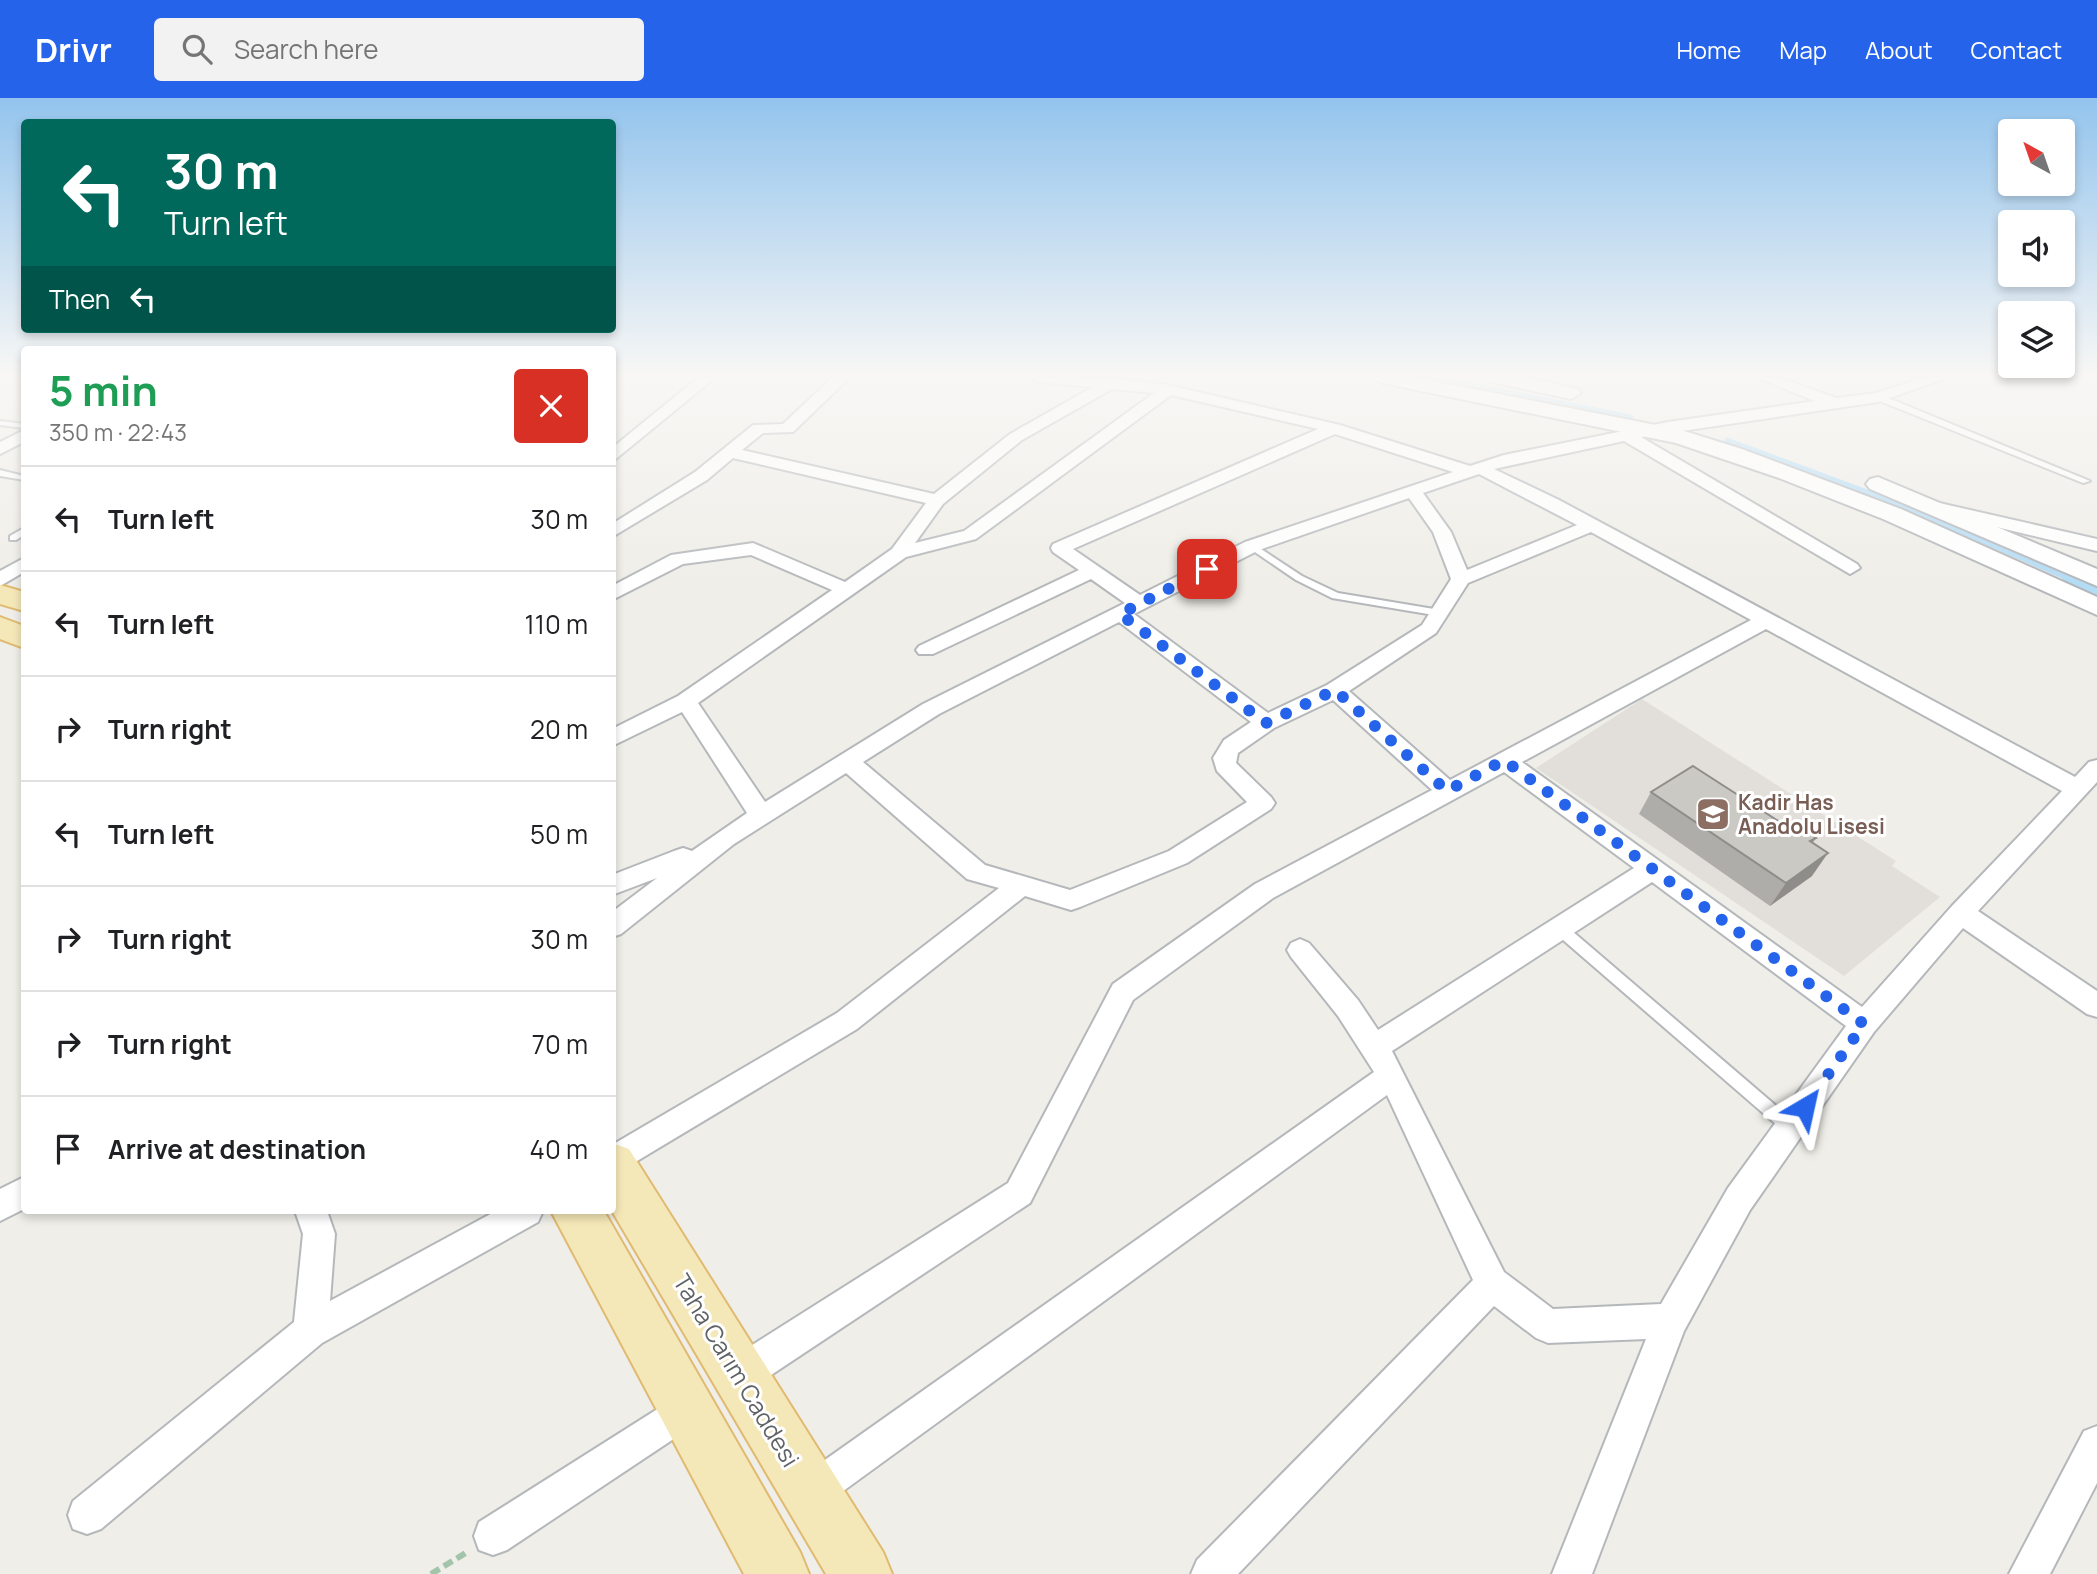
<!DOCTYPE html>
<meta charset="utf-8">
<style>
:root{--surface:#fff;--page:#f2f2f2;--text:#202124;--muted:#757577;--line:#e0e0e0;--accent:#2563eb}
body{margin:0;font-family:Manrope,sans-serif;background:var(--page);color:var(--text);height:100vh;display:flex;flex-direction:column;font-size:26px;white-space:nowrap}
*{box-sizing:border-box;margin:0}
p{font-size:23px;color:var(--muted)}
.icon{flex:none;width:38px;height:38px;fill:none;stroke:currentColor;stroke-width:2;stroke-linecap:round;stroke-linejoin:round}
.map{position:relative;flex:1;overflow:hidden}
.details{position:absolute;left:21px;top:248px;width:595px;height:868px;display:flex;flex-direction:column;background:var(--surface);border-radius:7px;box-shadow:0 4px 10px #0003}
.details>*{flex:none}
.top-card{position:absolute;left:21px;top:21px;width:595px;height:214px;border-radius:7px;box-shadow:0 4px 10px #0003;background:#00695c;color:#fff;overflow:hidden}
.needle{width:46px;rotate:320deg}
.controls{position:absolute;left:1998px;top:21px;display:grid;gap:14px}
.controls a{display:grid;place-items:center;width:77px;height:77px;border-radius:7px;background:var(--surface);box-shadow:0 4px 10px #0003;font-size:35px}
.pin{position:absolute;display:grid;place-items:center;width:60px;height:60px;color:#fff;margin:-30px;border-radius:14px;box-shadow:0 4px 10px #0006}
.me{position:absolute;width:77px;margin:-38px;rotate:36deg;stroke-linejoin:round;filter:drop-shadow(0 0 5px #0008)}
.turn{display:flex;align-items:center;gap:24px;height:147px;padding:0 28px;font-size:32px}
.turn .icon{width:91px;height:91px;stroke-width:2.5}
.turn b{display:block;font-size:49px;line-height:60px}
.then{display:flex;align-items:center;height:66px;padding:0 28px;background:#0003;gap:14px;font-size:26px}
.round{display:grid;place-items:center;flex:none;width:74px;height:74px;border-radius:7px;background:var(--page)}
.overview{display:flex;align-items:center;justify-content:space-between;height:119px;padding:0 28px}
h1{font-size:42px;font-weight:700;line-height:52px;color:#1e9e55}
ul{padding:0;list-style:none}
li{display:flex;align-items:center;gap:21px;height:105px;padding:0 28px;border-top:2px solid var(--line)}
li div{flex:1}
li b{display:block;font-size:26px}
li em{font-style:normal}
header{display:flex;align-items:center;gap:42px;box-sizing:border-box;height:98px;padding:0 35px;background:var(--accent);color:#fff}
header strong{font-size:33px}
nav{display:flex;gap:38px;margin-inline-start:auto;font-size:24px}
.search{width:490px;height:63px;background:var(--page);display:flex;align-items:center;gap:18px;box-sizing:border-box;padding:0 24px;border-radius:7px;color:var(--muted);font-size:26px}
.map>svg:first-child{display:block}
.education{fill:#e2dfda}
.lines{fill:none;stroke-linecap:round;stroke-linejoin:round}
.stream-far1{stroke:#b3dcf5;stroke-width:5}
.stream{stroke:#b3dcf5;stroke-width:7}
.lane-casing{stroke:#b5b8bb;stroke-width:4}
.street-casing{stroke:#b5b8bb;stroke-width:4}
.secondary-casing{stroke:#b4b7bb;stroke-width:4}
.primary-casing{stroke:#e0ba71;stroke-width:4}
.path{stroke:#a2c4aa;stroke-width:6;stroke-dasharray:10 5;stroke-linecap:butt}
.lane{fill:#fff;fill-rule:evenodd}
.street{fill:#fff;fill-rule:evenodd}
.secondary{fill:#fff;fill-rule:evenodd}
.primary{fill:#f5e8b8;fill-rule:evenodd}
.wall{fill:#afada9}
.shaded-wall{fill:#8e8d89}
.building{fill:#cbc9c4;stroke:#8e8d89;stroke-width:2}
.route{stroke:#2563eb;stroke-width:12;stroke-dasharray:0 21.6}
.labels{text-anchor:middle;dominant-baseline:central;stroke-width:6;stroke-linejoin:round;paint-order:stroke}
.education-label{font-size:21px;font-weight:bold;fill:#785e54;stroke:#fff;text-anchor:start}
.near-street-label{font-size:24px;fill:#606366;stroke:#fff}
</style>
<header>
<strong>Drivr</strong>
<div class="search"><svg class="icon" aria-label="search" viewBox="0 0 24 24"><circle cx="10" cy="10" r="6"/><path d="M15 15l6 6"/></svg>Search here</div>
<nav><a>Home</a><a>Map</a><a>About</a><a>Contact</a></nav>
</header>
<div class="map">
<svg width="2097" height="1476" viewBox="0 0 2097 1476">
<rect width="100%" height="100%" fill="#efeee8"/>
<path class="education" d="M1642,601L1896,763L1892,768L1940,799L1844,878L1536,670Z"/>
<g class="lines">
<path class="stream-far1" d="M1430,279L1631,319
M1727,342L1886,401L2070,481"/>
<path class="stream" d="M2066,480L2097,493"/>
<g class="lane-casing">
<path id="lane" d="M1875,297H1881L2090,383L2083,385L1875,301Z
M0,323L24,326V330L0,327Z
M0,372L24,378V382L0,378Z
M24,430V437L16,442H10V438Z
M1252,445L1302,478L1338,495L1440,512L1445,515L1440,518L1332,500L1296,482L1249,450L1247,448Z
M1560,826L1565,827L1795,1024L1798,1029L1795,1034L1790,1036L1785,1034L1555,835L1553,831L1555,827Z"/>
</g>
<g class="street-casing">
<path id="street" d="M699,279H716L612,364V350Z
M833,279H850L793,334L763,335L742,352L934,396L1010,336L1093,289L1038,284L1030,279L1111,280L1168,287L1340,327L1470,368L1504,357L1668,324L1815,303L1755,279H1777L1836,300L1876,295L1926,279H1949L1878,304L1641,339L1857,466L1860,470L1850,476L1624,343L1494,371L1559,402L2075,679L2089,664L2097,662V684L1978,813L2097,893V919L2087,916L1963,830L1874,934L1750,1112L1684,1233L1592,1476H1552L1646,1241L1548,1245L1536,1240L1494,1208L1238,1476H1191L1197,1462L1473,1182L1387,997L824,1407L811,1413L798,1407L792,1394L798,1381L1374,974L1338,918L1291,859L1287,852L1291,845L1300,841L1309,845L1358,902L1378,932L1634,770L1504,674L1273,800L1133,902L1030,1105L753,1289L740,1294L727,1289L722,1276L727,1263L1008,1085L1113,886L1255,786L1432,692L1333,602L1274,630L1238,655L1236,665L1271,699L1275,705L1271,711L1187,765L1080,809L1071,812L1025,798L857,931L612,1078V1047L837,915L999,790L967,781L846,675L734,746L621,836L612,839V814L657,780L612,797V777L674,753L683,750L692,753L747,715L682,614L612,648V631L678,598L832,492L751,457L683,466L612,502V488L671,457L753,445L845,484L892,451L926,405L733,360L707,382L612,439V426L695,374L753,327L783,326ZM1112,291L1154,295L964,433L915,445L943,406L1022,342ZM1171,297L1318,331L1053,446L1051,450L1053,454L1079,472L919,548L916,552L919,556H933L1091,481L1125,505L923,606L765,704L698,605L906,459L976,441ZM1335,336L1453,374L1245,444L1140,497L1073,451ZM1479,376L1577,427L1467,472L1451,434L1423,395ZM1409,400L1433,434L1451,481L1422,527L1327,587L1268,615L1134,516L1259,452ZM1591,434L1751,522L1450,682L1349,593L1436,535L1468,485ZM1119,524L1251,624L1224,642L1213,660L1217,673L1247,704L1169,753L1070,792L985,767L863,664L939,616ZM1766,531L2062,693L1952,808L1862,909L1522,664ZM1652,784L1846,928L1728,1090L1661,1206L1553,1211L1504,1174L1392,953Z
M24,332V344L0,356V344Z
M1935,404L2097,441V453L1929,413L1926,409L1929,405Z
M24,460V474L0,488V473Z
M24,1079V1111L0,1123V1091Z
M295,1113H327L335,1136L330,1203L496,1113H543L538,1124L322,1245L101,1431L87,1436L73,1431L68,1417L73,1403L294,1224L303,1136Z
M686,1293L699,1298L704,1311L699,1324L507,1452L493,1457L479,1452L474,1438L479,1424Z
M2097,1328V1385L2050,1476H2009L2084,1333Z"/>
</g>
<g class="secondary-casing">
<path id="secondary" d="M1372,279H1413L1681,332L1742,351L1901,411L2097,499V517L1883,421L1779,380L1676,345L1382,285Z
M1484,279H1524L1578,291L1581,295L1571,301L1487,283Z
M1878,379L2097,471V488L1870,391L1866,386L1870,381Z"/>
</g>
<g class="primary-casing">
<path id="primary" d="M0,487L24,494V513L0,506Z
M0,519L24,528V550L0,541Z
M612,1045L629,1051L883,1454L892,1476H826L612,1113Z
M551,1113H604L800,1454L809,1476H744Z"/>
</g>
<path class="path" d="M431,1476L469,1453"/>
<use href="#lane" class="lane"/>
<use href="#street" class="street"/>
<use href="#secondary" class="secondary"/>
<use href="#primary" class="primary"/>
</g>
<path class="wall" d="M1651,694L1816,740L1813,745L1812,778L1770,808L1639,716Z"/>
<path class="shaded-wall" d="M1828,755L1812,778L1770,808L1786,785Z"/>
<path class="building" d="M1693,668L1783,726L1790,722L1816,740L1810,743L1828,755L1786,785L1651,694Z"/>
<linearGradient id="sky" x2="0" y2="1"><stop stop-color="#93c4ed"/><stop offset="0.57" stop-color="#f8f7f5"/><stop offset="1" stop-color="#f8f7f5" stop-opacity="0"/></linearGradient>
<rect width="2097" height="486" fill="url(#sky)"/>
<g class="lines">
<path class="route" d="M1207,471L1120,516L1266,625L1335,592L1447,693L1504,662L1864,926L1805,1009"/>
</g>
<defs>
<g id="school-square" transform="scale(1.75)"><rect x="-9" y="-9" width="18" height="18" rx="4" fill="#8d6e63" stroke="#fff"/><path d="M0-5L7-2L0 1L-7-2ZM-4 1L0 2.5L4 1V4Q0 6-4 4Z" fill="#fff"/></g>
</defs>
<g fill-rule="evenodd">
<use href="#school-square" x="1713" y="716"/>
</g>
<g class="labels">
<g class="education-label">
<text x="1738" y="704">Kadir Has<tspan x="1738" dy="24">Anadolu Lisesi</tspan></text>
</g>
<g class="near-street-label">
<text transform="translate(737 1272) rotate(59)">Taha Carım Caddesi</text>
</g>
</g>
</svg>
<div class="controls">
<a><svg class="needle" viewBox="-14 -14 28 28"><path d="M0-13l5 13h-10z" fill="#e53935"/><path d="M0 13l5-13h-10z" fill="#757577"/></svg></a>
<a><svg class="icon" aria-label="sound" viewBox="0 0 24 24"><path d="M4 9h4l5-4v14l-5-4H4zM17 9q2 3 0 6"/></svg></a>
<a><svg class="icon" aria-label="layers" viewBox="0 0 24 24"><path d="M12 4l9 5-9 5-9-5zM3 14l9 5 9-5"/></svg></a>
</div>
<div class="pin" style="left:1207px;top:471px;background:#d93025"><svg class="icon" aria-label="arrive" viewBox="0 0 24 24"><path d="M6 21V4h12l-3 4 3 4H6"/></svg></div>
<svg class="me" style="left:1805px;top:1009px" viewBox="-20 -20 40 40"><path d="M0-17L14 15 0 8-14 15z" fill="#2563eb" stroke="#fff" stroke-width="4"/></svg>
<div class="top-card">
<div class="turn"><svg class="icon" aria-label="left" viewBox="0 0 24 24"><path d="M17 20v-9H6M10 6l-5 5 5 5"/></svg><div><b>30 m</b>Turn left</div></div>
<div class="then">Then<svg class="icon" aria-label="left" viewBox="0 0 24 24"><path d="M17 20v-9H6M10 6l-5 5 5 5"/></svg></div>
</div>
<section class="details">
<div class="overview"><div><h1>5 min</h1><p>350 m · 22:43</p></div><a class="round" style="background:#d93025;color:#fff"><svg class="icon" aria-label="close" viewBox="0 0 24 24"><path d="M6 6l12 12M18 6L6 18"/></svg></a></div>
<ul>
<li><svg class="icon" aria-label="left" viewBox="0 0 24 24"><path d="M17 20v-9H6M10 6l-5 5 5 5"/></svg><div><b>Turn left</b></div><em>30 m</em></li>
<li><svg class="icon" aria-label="left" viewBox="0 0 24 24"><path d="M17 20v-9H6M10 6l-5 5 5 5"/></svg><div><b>Turn left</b></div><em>110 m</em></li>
<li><svg class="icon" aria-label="right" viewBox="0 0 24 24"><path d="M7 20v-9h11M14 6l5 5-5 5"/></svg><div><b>Turn right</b></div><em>20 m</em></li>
<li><svg class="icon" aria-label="left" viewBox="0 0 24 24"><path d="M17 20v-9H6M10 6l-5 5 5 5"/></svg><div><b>Turn left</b></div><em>50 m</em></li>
<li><svg class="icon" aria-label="right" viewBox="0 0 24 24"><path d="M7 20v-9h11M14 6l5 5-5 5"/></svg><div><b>Turn right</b></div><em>30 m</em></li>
<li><svg class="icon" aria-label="right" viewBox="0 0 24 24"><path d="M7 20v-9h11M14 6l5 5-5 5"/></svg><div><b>Turn right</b></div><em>70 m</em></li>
<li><svg class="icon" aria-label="arrive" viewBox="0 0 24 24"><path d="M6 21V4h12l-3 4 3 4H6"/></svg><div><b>Arrive at destination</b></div><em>40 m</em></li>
</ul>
</section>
</div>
